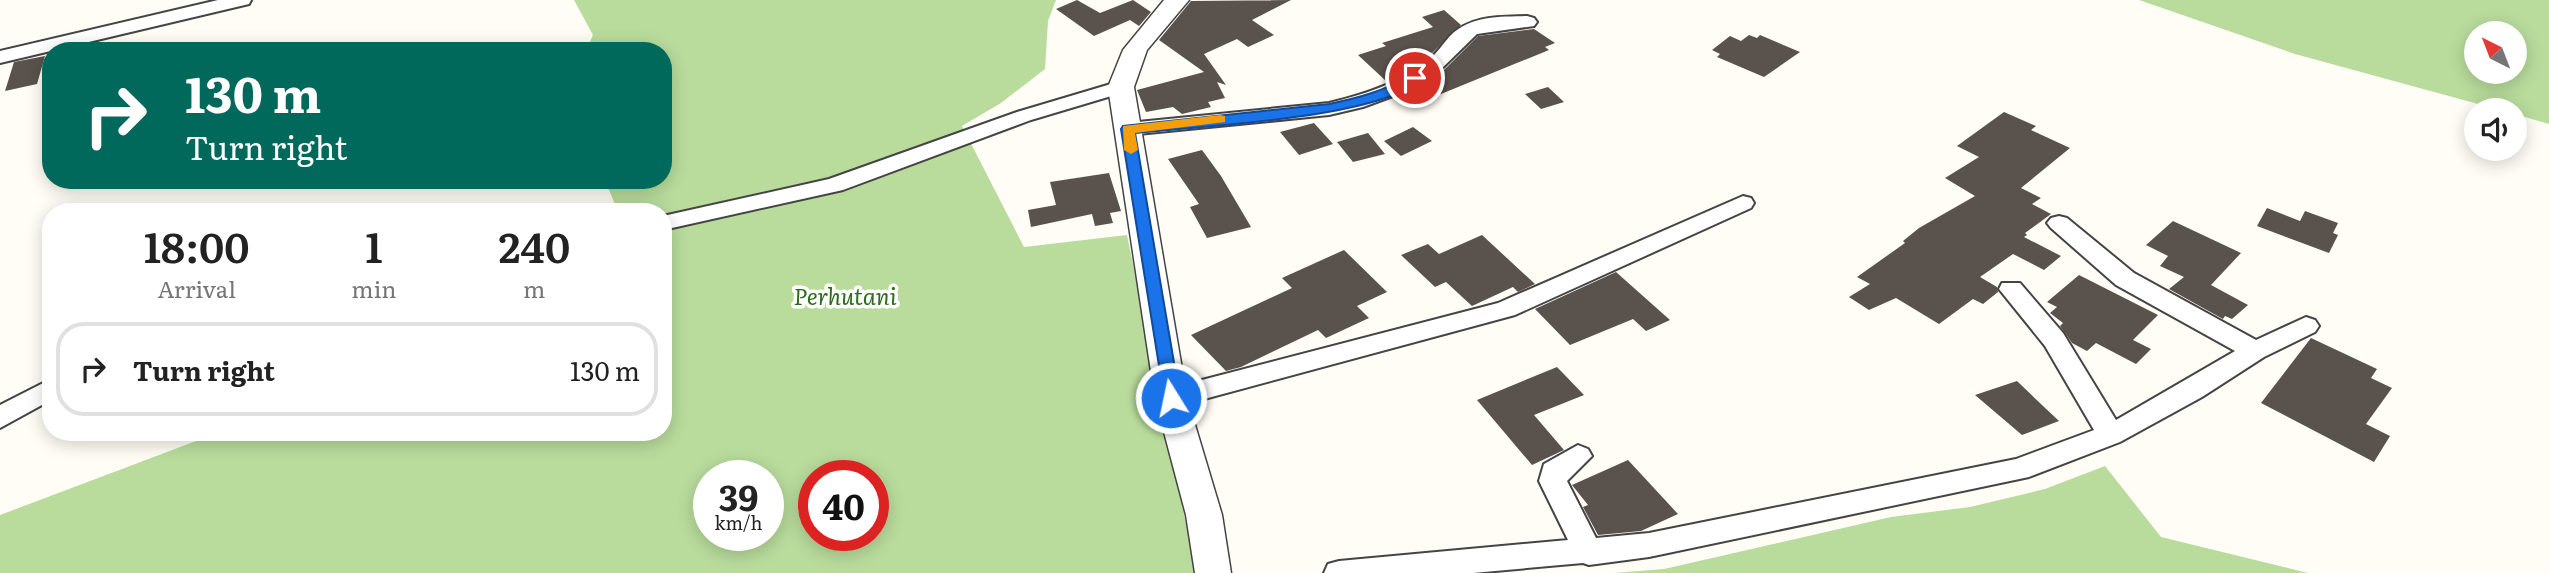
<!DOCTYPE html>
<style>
:root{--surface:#fff;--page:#f6f6f6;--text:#222;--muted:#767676;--line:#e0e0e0}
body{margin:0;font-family:Literata,serif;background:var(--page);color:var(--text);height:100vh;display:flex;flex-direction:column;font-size:26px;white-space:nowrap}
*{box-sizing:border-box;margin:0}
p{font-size:23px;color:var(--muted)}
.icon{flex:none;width:38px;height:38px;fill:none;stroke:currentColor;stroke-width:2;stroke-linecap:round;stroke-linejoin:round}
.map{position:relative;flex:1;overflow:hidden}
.details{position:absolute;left:42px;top:203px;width:630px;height:238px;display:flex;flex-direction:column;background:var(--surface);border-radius:28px;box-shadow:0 4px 18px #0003}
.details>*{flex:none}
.hud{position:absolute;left:42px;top:42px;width:630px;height:147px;border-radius:28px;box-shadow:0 4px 18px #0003;background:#00695c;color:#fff;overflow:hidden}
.needle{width:46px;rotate:318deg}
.tools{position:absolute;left:2464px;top:21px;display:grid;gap:14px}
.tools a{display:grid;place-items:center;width:63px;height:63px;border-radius:50%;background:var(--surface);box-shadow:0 4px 18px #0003;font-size:35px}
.speed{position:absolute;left:693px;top:460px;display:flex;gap:14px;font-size:35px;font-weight:700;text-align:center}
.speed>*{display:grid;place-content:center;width:91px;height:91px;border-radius:50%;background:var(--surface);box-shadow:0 4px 18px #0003;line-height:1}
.speed small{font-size:18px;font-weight:400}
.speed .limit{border:10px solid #d22;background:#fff;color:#111}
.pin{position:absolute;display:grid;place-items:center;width:60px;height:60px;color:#fff;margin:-30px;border:4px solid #fff;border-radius:50%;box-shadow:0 2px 7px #0007}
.me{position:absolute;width:77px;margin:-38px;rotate:350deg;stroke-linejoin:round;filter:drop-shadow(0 0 5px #0008)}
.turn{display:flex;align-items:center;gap:24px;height:147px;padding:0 28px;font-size:32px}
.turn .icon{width:91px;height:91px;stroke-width:2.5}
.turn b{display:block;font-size:49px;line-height:60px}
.eta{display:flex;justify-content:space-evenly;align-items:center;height:119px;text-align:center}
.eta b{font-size:42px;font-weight:600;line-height:49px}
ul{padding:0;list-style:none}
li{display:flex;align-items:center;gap:21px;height:94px;margin:0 14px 10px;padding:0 14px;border:4px solid var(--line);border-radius:28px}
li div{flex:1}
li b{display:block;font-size:26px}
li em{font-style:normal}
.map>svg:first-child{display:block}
.forest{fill:#b9dc9c;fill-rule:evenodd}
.building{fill:#5a524d}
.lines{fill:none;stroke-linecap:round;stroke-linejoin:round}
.minor-casing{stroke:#444;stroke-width:4}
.tertiary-casing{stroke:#444;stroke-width:3}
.minor{fill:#fff;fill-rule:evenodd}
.tertiary{fill:#fff;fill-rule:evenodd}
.route{fill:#1a73e8;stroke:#114b97;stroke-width:2}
.slow{fill:#f59e0b}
.labels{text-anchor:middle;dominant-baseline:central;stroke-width:7;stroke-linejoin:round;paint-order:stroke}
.park-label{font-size:23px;font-style:italic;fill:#2f6b1f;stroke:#fff}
</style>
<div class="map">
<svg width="2549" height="573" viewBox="0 0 2549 573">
<rect width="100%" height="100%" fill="#fffdf5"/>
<path class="forest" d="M574,0H1056L1048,21L1045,69L1001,103L962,126L1024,247L1127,235L1196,573H0V515L220,432H663V212H612L614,202L605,180H663V51H586L593,35ZM709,476H768V536H709ZM814,476H873V536H814Z
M2139,0H2549V124L2515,114V110H2500L2295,54ZM2476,33H2515V72H2476Z
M2105,466L2161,537L2308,573H1614L1664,569L1891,517L1970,507L2045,489Z"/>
<path class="building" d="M1077,0L1100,13L1133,0L1151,12L1139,26L1130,20L1094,36L1056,9Z
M1291,0L1252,20L1274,35L1248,47L1237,39L1204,54L1226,85L1217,82L1225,98L1208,102L1211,107L1182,114L1173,107L1146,112L1137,90L1204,72L1159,40L1191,1Z
M1444,10L1461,25L1426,59L1401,75L1386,81L1358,55L1386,46L1382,43L1433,27L1422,17Z
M1534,29L1555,43L1545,47L1549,50L1441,94L1425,83L1439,75L1478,36Z
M1749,35L1757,38L1760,35L1800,52L1764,77L1717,57L1720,54L1712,50L1730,36L1741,41Z
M45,56L37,84L5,91L14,62Z
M1548,87L1564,102L1541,109L1525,94Z
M2004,112L2036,126L2031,130L2070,148L2021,188L2041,198L2032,204L2051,214L2025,233L2027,235L2024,237L2061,256L2044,270L2013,254L1980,277L1997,287L1998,292L1983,304L1973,299L1939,324L1896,298L1869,310L1849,297L1870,284L1857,277L1905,243L1903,241L1919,228L1975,196L1945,178L1979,157L1957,146Z
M1314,123L1333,144L1299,155L1280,132Z
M1413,127L1432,141L1401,156L1384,141Z
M1368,133L1385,154L1353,162L1337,142Z
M1202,150L1221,176L1251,227L1207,238L1190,207L1199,204L1168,159Z
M1109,173L1121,211L1110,213L1113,223L1095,226L1092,214L1031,227L1028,210L1056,205L1050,182Z
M2267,208L2300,221L2305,211L2338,223L2333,233L2338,235L2329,253L2257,226Z
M2173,221L2241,253L2211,285L2248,305L2232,319L2225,316L2223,319L2169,289L2184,277L2160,266L2168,256L2146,245Z
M1482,235L1535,284L1518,292L1513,287L1472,306L1446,282L1435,287L1401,255L1428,244L1439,254Z
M1344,250L1387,292L1357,306L1369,318L1326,338L1318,330L1241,367L1226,371L1191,335L1292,288L1282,278Z
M1616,272L1670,320L1646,331L1633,319L1570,345L1535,309Z
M2079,275L2158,315L2133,340L2151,349L2136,364L2096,343L2087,351L2072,343L2060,326L2063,323L2050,313L2057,307L2047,302Z
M2311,338L2377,369L2371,378L2392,388L2366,424L2390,436L2374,462L2261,403Z
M1557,367L1584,395L1534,415L1564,450L1532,465L1477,400Z
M2017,381L2042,405L2059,421L2022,435L1975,395Z
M1628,460L1678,514L1641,531L1598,535L1583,507L1588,505L1572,485Z"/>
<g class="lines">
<g class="minor-casing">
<path id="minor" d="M218,0H251L249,4L0,63V51Z
M1527,16L1534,18L1537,22L1534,26L1477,34L1437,73L1401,93L1363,107L1329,115L1128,135L1117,129L1128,123L1329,103C1362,95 1397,84 1424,64C1435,56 1442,45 1450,36C1471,15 1500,17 1527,16Z
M1121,81L1131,87L1128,91L1031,120L843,190L663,230V216L829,179L1017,112Z
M1743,196L1751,198L1754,203L1751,208L1515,315L1171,408L1162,405L1158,398L1162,391L1171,388L1498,303Z
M2059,216L2067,218L2134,273L2256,340L2306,317L2315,320L2319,326L2315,332L2264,357L2202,397L2120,442L2029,477L1649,557L1589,565L1583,563L1473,573H1324L1328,564L1339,561L1568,540L1539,481L1544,464L1578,445L1588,449L1592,456L1567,481L1596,538L1649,533L2016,459L2094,430L2045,346L1999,289L2002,283H2020L2063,333L2116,420L2235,351L2116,285L2051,228L2047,223L2051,218Z
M51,379V400L0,428V405Z"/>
</g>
<g class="tertiary-casing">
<path id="tertiary" d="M1164,0H1189L1147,50L1134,87L1187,398L1222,515L1231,573H1195L1186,515L1155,398L1108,87L1123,50Z"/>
</g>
<use href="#minor" class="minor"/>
<use href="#tertiary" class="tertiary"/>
</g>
<path class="route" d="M1410,75L1422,78C1383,119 1196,126 1135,133L1180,398L1178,403H1165L1121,129L1123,126L1329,104C1358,98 1385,91 1410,75Z"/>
<path class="slow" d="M1220,115L1225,116V122L1135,133L1138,150L1131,154L1124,150L1123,126Z"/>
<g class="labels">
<g class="park-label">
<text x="845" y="295">Perhutani</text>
</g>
</g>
</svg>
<div class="tools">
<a><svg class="needle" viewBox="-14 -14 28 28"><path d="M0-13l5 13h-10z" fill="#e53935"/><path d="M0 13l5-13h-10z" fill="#767676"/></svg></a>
<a><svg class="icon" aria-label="sound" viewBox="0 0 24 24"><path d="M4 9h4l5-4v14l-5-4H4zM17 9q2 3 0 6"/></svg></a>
</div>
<div class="speed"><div>39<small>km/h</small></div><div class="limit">40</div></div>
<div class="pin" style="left:1415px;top:78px;background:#d93025"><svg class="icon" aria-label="arrive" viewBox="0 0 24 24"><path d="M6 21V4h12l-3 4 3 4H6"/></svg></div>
<svg class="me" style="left:1171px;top:398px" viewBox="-20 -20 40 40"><circle r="17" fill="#1a73e8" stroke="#fff" stroke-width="3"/><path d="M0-11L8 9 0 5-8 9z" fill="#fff"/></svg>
<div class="hud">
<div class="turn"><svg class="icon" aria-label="right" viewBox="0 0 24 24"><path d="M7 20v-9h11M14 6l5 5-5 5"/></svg><div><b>130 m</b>Turn right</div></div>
</div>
<section class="details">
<div class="eta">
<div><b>18:00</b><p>Arrival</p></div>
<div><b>1</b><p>min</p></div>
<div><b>240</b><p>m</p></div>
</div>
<ul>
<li><svg class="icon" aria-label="right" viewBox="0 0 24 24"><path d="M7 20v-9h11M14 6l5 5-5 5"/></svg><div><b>Turn right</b></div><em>130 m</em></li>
</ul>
</section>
</div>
